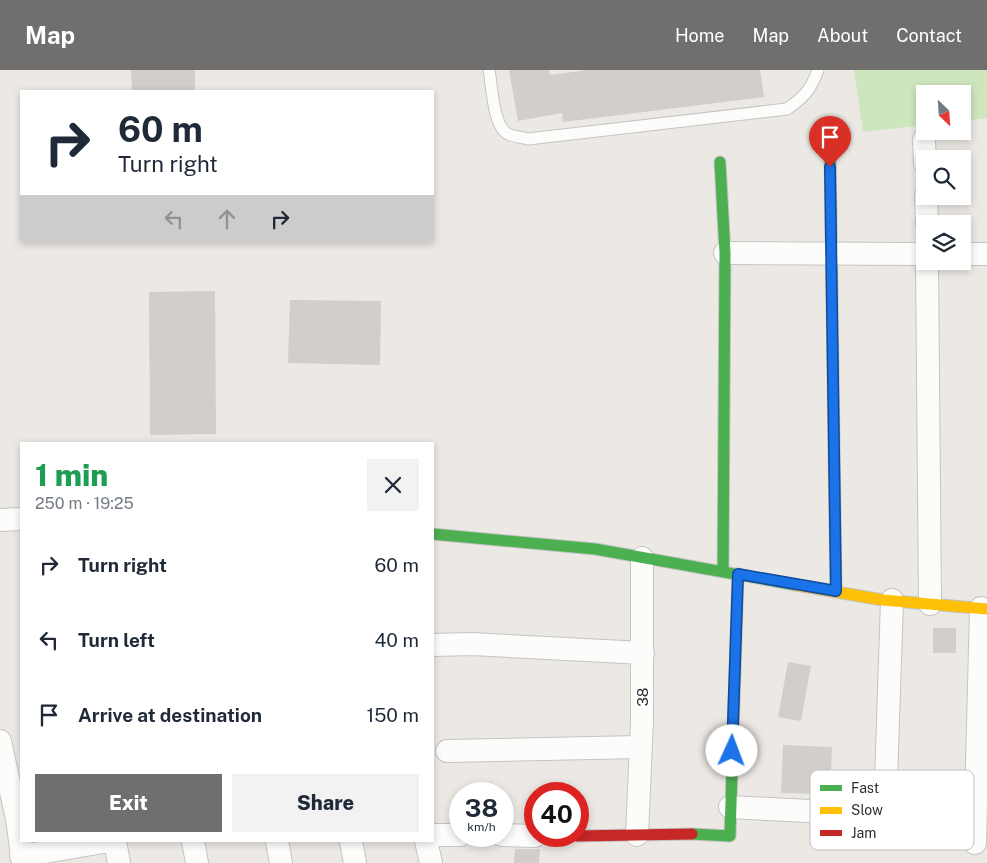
<!DOCTYPE html>
<meta charset="utf-8">
<style>
:root{--surface:#fff;--page:#f2f2f3;--text:#1f2937;--muted:#747a83;--accent:#706f6e}
body{margin:0;font-family:"Public Sans",sans-serif;background:var(--page);color:var(--text);height:100vh;display:flex;flex-direction:column;font-size:19px;white-space:nowrap}
*{box-sizing:border-box;margin:0}
p{font-size:16px;color:var(--muted)}
.icon{flex:none;width:28px;height:28px;fill:none;stroke:currentColor;stroke-width:2;stroke-linecap:round;stroke-linejoin:round}
.map{position:relative;flex:1;overflow:hidden}
.panel{position:absolute;left:20px;top:372px;width:414px;height:400px;display:flex;flex-direction:column;background:var(--surface);border-radius:0px;box-shadow:0 2px 8px #0003}
.panel>*{flex:none}
.guide{position:absolute;left:20px;top:20px;width:414px;height:152px;border-radius:0px;box-shadow:0 2px 8px #0003;background:#fff;color:var(--text);overflow:hidden}
.needle{width:32px;rotate:155deg}
.fabs{position:absolute;left:916px;top:15px;display:grid;gap:10px}
.fabs a{display:grid;place-items:center;width:55px;height:55px;border-radius:0px;background:var(--surface);box-shadow:0 2px 8px #0003;font-size:25px}
.speed{position:absolute;left:449px;top:712px;display:flex;gap:10px;font-size:25px;font-weight:700;text-align:center}
.speed>*{display:grid;place-content:center;width:65px;height:65px;border-radius:50%;background:var(--surface);box-shadow:0 2px 8px #0003;line-height:1}
.speed small{font-size:12px;font-weight:400}
.speed .limit{border:8px solid #d22;background:#fff;color:#111}
.pin{position:absolute;display:grid;place-items:center;width:42px;height:42px;color:#fff;margin:-51px -21px;border-radius:50% 50% 50% 0;rotate:-45deg;box-shadow:0 0 5px #0007}
.pin .icon{rotate:45deg}
.me{position:absolute;width:55px;margin:-28px;rotate:2deg;stroke-linejoin:round;filter:drop-shadow(0 0 4px #0008)}
.turn{display:flex;align-items:center;gap:18px;height:105px;padding:0 15px;font-size:22px}
.turn .icon{width:65px;height:65px;stroke-width:2.5}
.turn b{display:block;font-size:35px;line-height:42px}
.lanes{display:flex;align-items:center;height:48px;padding:0 15px;background:#0003;justify-content:center;gap:25px;direction:ltr}
.lanes .off{opacity:.35}
.round{display:grid;place-items:center;flex:none;width:52px;height:52px;border-radius:0px;background:var(--page)}
.headline{display:flex;align-items:center;justify-content:space-between;height:85px;padding:0 15px}
h1{font-size:30px;font-weight:800;line-height:38px;color:#1e9e55}
.primary-button{display:flex;gap:10px;margin-top:auto;padding:10px 15px}
.primary-button a{flex:1;height:58px;border-radius:0px;background:var(--accent);color:#fff;font-size:20px;font-weight:800;line-height:58px;text-align:center}
.primary-button a+a{background:var(--page);color:var(--text)}
ul{padding:0;list-style:none}
li{display:flex;align-items:center;gap:15px;height:75px;padding:0 15px}
li div{flex:1}
li b{display:block;font-size:19px}
li em{font-style:normal}
header{display:flex;align-items:center;gap:30px;box-sizing:border-box;height:70px;padding:0 25px;background:var(--accent);color:#fff}
header strong{font-size:24px}
nav{display:flex;gap:28px;margin-inline-start:auto;font-size:18px}
.map>svg:first-child{display:block}
.green{fill:#cee6be}
.building{fill:#d1cecb}
.lines{fill:none;stroke-linecap:round;stroke-linejoin:round}
.lane-casing{stroke:#c5c4c5;stroke-width:13}
.street-casing{stroke:#c5c4c5;stroke-width:24}
.fast-casing{stroke:#c5c4c5;stroke-width:13}
.slow-casing{stroke:#c5c4c5;stroke-width:13}
.jam-casing{stroke:#c5c4c5;stroke-width:13}
.lane{stroke:#fcfcfb;stroke-width:11}
.street{stroke:#fcfcfb;stroke-width:22}
.fast{stroke:#4caf50;stroke-width:11}
.slow{stroke:#ffc107;stroke-width:11}
.jam{stroke:#c62828;stroke-width:11}
.route-casing{stroke:#114b97;stroke-width:12}
.route{stroke:#1a73e8;stroke-width:9}
.labels{text-anchor:middle;dominant-baseline:central;stroke-width:4.5;stroke-linejoin:round;paint-order:stroke}
.street-label{font-size:15px;fill:#2e2e2e;stroke:#fff}
.key{fill:#fff;stroke:#c0c0c0;stroke-width:1}
.key-label{font-size:14px;fill:#2e2e2e}
</style>
<header>
<strong>Map</strong>
<nav><a>Home</a><a>Map</a><a>About</a><a>Contact</a></nav>
</header>
<div class="map">
<svg width="987" height="793" viewBox="0 0 987 793">
<rect width="100%" height="100%" fill="#ece8e4"/>
<path class="green" d="M854,0H987V48L963,51L962,24H925V55L863,62Z"/>
<path class="building" d="M131,0H195V21H132Z
M509,0H549L550,5L588,0H760L764,27L563,52L562,43L518,51Z
M215,221L216,364L150,365L149,222Z
M290,230L381,231L380,295L288,293Z
M933,558H956V583H933Z
M788,592L811,596L801,651L778,647Z
M783,675L832,677L830,724L781,723Z
M515,779H540L539,793H514Z"/>
<g class="lines">
<g class="lane-casing">
<path id="lane" d="M489,0C492,15 493,57 508,64C513,67 522,67 528,69L787,39C804,27 811,20 818,0"/>
</g>
<g class="street-casing">
<path id="street" d="M924,70L925,93
M926,126L927,154
M725,183L925,184
M962,184H987
M927,191L930,534
M0,450L21,449
M432,575L472,574L643,583
M0,671L17,749L23,793
M447,681L640,677
M730,737L867,744L883,737L886,711L892,530
M432,765H460
M502,765L535,766
M637,765L642,651V488
M115,771L119,793
M193,771L197,793
M277,771L281,793
M351,771L355,793
M426,771L431,793
M975,773L981,538
M21,786L109,771"/>
</g>
<g class="fast-casing">
<path id="fast" d="M830,79L836,521
M720,92L725,183L723,502
M432,464L595,479L796,515
M692,764L730,766L738,504"/>
</g>
<g class="slow-casing">
<path id="slow" d="M796,515L883,530L987,539"/>
</g>
<g class="jam-casing">
<path id="jam" d="M578,766L692,764"/>
</g>
<use href="#lane" class="lane"/>
<use href="#street" class="street"/>
<use href="#fast" class="fast"/>
<use href="#slow" class="slow"/>
<use href="#jam" class="jam"/>
</g>
<g class="lines">
<g class="route-casing">
<path id="route" d="M732,681L738,504L836,521L830,97"/>
</g>
<use href="#route" class="route"/>
</g>
<g class="labels">
<g class="street-label">
<text transform="translate(642 627) rotate(-90)">38</text>
</g>
</g>
<rect x="810" y="700" width="164" height="80" rx="8" class="key"/>
<rect x="820" y="715" width="22" height="6" fill="#4caf50"/>
<rect x="820" y="737" width="22" height="7" fill="#ffc107"/>
<rect x="820" y="760" width="22" height="6" fill="#c62828"/>
<g class="key-label">
<text x="851" y="723">Fast</text>
<text x="851" y="745">Slow</text>
<text x="851" y="768">Jam</text>
</g>
</svg>
<div class="fabs">
<a><svg class="needle" viewBox="-14 -14 28 28"><path d="M0-13l5 13h-10z" fill="#e53935"/><path d="M0 13l5-13h-10z" fill="#747a83"/></svg></a>
<a><svg class="icon" aria-label="search" viewBox="0 0 24 24"><circle cx="10" cy="10" r="6"/><path d="M15 15l6 6"/></svg></a>
<a><svg class="icon" aria-label="layers" viewBox="0 0 24 24"><path d="M12 4l9 5-9 5-9-5zM3 14l9 5 9-5"/></svg></a>
</div>
<div class="speed"><div>38<small>km/h</small></div><div class="limit">40</div></div>
<div class="pin" style="left:830px;top:97px;background:#d93025"><svg class="icon" aria-label="arrive" viewBox="0 0 24 24"><path d="M6 21V4h12l-3 4 3 4H6"/></svg></div>
<svg class="me" style="left:732px;top:681px" viewBox="-20 -20 40 40"><circle r="19" fill="#fff"/><path d="M0-13L10 11 0 6-10 11z" fill="#1a73e8"/></svg>
<div class="guide">
<div class="turn"><svg class="icon" aria-label="right" viewBox="0 0 24 24"><path d="M7 20v-9h11M14 6l5 5-5 5"/></svg><div><b>60 m</b>Turn right</div></div>
<div class="lanes"><svg class="icon off" aria-label="left" viewBox="0 0 24 24"><path d="M17 20v-9H6M10 6l-5 5 5 5"/></svg><svg class="icon off" aria-label="ahead" viewBox="0 0 24 24"><path d="M12 20V5M6 11l6-6 6 6"/></svg><svg class="icon" aria-label="right" viewBox="0 0 24 24"><path d="M7 20v-9h11M14 6l5 5-5 5"/></svg></div>
</div>
<section class="panel">
<div class="headline"><div><h1>1 min</h1><p>250 m · 19:25</p></div><a class="round"><svg class="icon" aria-label="close" viewBox="0 0 24 24"><path d="M6 6l12 12M18 6L6 18"/></svg></a></div>
<ul>
<li><svg class="icon" aria-label="right" viewBox="0 0 24 24"><path d="M7 20v-9h11M14 6l5 5-5 5"/></svg><div><b>Turn right</b></div><em>60 m</em></li>
<li><svg class="icon" aria-label="left" viewBox="0 0 24 24"><path d="M17 20v-9H6M10 6l-5 5 5 5"/></svg><div><b>Turn left</b></div><em>40 m</em></li>
<li><svg class="icon" aria-label="arrive" viewBox="0 0 24 24"><path d="M6 21V4h12l-3 4 3 4H6"/></svg><div><b>Arrive at destination</b></div><em>150 m</em></li>
</ul>
<div class="primary-button"><a>Exit</a><a>Share</a></div>
</section>
</div>
